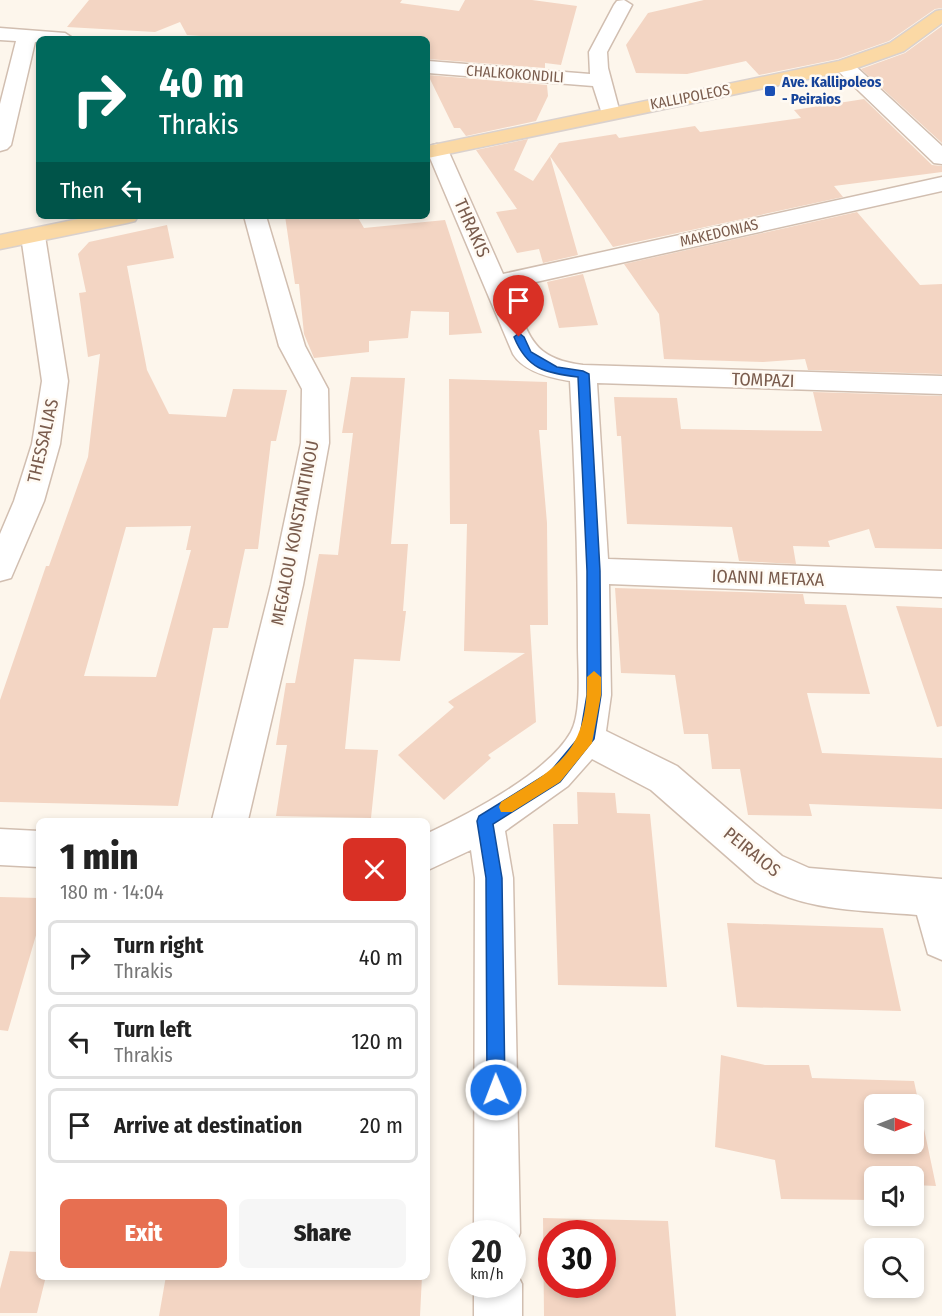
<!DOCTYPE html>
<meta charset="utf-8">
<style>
:root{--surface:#fff;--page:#f6f6f6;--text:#222;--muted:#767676;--line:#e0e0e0;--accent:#e76f51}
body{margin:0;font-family:"Fira Sans Condensed",sans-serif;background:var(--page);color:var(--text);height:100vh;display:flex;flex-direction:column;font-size:22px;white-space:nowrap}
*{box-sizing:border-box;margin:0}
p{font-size:20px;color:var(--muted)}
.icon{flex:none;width:33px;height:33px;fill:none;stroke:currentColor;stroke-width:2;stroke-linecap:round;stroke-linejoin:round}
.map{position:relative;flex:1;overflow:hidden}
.drawer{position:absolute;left:36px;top:818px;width:394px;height:462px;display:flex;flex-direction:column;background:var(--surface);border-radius:9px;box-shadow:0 3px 9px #0003}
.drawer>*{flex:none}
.guide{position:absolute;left:36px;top:36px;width:394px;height:183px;border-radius:9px;box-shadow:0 3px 9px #0003;background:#00695c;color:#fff;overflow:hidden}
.needle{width:39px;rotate:90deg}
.fabs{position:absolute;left:864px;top:1094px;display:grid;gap:12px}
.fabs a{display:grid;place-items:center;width:60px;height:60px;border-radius:9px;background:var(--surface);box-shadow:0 3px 9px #0003;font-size:30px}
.speed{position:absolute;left:448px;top:1220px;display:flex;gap:12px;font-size:30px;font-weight:700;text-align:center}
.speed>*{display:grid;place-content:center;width:78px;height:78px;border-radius:50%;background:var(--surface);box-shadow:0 3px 9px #0003;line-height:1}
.speed small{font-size:15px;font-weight:400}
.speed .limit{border:9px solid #d22;background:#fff;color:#111}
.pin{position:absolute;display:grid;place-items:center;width:51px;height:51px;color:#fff;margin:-62px -26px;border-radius:50% 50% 50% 0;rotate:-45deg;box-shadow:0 0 6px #0007}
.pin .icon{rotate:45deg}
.me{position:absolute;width:66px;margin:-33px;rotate:359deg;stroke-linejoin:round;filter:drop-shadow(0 0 4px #0008)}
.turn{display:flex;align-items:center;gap:21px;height:126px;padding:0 24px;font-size:27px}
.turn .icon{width:78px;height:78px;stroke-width:2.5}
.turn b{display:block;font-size:42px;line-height:51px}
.then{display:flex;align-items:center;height:57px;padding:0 24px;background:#0003;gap:12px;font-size:22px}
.round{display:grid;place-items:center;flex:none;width:63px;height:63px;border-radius:9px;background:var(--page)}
.head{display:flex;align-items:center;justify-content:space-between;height:102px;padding:0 24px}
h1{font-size:36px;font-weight:800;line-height:45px}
.cta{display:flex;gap:12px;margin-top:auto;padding:12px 24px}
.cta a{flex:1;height:69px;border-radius:9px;background:var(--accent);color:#fff;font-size:24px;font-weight:800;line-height:69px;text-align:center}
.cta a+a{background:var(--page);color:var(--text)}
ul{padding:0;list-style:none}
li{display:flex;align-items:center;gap:18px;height:75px;margin:0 12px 9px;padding:0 12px;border:3px solid var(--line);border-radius:9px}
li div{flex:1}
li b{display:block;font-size:22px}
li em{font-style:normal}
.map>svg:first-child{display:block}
.building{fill:#f3d5c3;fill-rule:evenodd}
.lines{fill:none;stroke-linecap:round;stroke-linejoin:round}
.minor-casing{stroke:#d1beb0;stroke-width:3}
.major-casing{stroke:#dad1cd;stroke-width:3}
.minor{fill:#fff;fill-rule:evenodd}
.major{fill:#fbd9a5;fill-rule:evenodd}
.route{fill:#1a73e8;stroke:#114b97;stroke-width:1.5}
.slow{fill:#f59e0b}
.transit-dot{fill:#1a4fb4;stroke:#fffaf3;stroke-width:2}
.labels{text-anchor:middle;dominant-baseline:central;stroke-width:5;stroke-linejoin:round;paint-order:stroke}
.far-street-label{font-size:15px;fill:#7a5c4d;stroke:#fffaf3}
.far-transit-label{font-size:15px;font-weight:bold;fill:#164399;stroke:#fffaf3;text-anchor:start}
.street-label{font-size:18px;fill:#7a5c4d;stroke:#fffaf3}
</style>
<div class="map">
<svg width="942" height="1316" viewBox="0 0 942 1316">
<rect width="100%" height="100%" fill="#fdf6ec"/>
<path class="building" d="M89,0H402L400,3L459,11L465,0H532L577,6L561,65L545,63V68L428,59V39H242L187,35L180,22L155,32L67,27Z
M704,0H942V8L935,9L889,41L838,59L759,75L746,61L687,74L636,73L626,45L648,13Z
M942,26V143L861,69L905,53Z
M428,75L547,85L548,96L536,121L466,136L460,128H454Z
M864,99L932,165L942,166V172L834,186L843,197L613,247L550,156L559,143L616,134L619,138L695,126L700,132L801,118L794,110Z
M528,139L514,170L533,181L550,156L578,255L543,263L539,249L517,253L496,212L517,209L476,150Z
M857,212L920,285L942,284V374L808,370L805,359L763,362L664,359L659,314L624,264Z
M285,216H357L364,228L445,220L482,333L449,335V312L411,311L408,338L369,341V352L314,358L304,334L299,284H295Z
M167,225L174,258L127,266L147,370L169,414L226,417L233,389L287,390L276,441H271L258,549H245L228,628H213L178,806L0,802V700L46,566H49L88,457L100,354L88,357L79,293L86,292L78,254L89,242ZM191,526L186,550H191L156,677L84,676L126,527Z
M583,274L598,325L559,328L547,282Z
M351,377L405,378L391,544H408L403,611H406L400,661L354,659L345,749L378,750L371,818L276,816L287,745H276L286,683H295L319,554L338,555L353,433H342Z
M449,379L547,382V430H539L547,523L548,625H530L536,722L488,755L491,758L444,800L398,755L454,707L448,702L525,653L464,651L467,524H450Z
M813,392L942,396V549L875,548L869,529L828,541L830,547L793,546L796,564L739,561L732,527L627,524L621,436H617L614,397L677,398L681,429L822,431Z
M615,588L803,594L805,604L846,605L870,694L807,693L822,753L942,758V809L809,804L812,816L748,815L740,769H712L708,734H684L675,675L621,673Z
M896,606L942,608V726L937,727Z
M577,792L615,793L617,813L650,814L667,987L558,985L553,824H578Z
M0,897L39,898V925L8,1031L0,1030Z
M727,923L883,928L901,1011L737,1007Z
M721,1055L765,1065H809L812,1078L914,1081L936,1186L914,1185V1176H874V1200L781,1199L775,1160L715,1147ZM874,1104H914V1143H874Z
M543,1218L668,1221L676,1316H544ZM552,1233H603V1284H552Z
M10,1251L39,1252V1276H46L37,1313H0V1289Z
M166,1276H422L420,1316H159Z"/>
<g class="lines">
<g class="minor-casing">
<path id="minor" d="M624,0L632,5L607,52L608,68L620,113L617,117H603L593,86L428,73V61L590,74L589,52L614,5L617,1Z
M0,28L65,33L74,39H39V43L35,42L11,145L7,149L0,151V104L16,41L0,40Z
M844,60L851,62L942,146V164L934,163L837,70L834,66Z
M437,144L444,146L448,150L503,274L942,177V191L509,288C530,333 528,358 583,365L942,376V394L597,383L608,559L942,571V597L609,584L611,695L606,731L677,766L782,856L809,868L942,879V960L928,954L917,915C861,910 804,912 756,882L651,790L592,759L568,786L505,831L513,878L520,1233L513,1250V1233H474L475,878L471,850L428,870V833C469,814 548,773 571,732C582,712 578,668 578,646C578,557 575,469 570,381C551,378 524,372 513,354L428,153L430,146Z
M244,216H266L305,346L328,389L329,443L303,585L248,820H212L271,585L301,443L302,389L279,346Z
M33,229L41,231L45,236L68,381L60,444L44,501L11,578L0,581V534L14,501L32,444L42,381L21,236L25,231Z
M0,829L39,831V867L0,865Z
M513,1266L522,1284V1316H474V1284H513Z"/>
</g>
<g class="major-casing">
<path id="major" d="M942,10V23L904,51L851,70L428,158V146L839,61L890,43L936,11Z
M93,216H138L135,221L127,223L0,249V235Z"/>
</g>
<use href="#minor" class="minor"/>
<use href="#major" class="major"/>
</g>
<path class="route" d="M519,333L524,337L531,352L557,367L583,371L589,374L600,571L601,695L594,739L560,782L493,824L502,878L505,1090L502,1096L496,1099L489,1096L487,1090L486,878L477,821L479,816L550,772L580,736L587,695V571L578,377C545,373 527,369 514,337Z"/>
<path class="slow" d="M594,671L601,677V695L592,743L560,782L512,812H501L499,807L501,802C559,767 588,751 587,677Z"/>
<rect class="transit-dot" x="764" y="85" width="12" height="12" rx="3"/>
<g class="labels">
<g class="far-street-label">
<text transform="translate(515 74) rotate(4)">CHALKOKONDILI</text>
<text transform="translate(690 97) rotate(-11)">KALLIPOLEOS</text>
<text transform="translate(719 233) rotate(-13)">MAKEDONIAS</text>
</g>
<g class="far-transit-label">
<text x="782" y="82">Ave. Kallipoleos<tspan x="782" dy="17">- Peiraios</tspan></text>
</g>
<g class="street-label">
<text transform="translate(472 228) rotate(66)">THRAKIS</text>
<text transform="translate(763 380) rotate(2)">TOMPAZI</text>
<text transform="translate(43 441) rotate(-77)">THESSALIAS</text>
<text transform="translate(295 533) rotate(-79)">MEGALOU KONSTANTINOU</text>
<text transform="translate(768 578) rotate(2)">IOANNI METAXA</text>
<text transform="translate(752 852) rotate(39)">PEIRAIOS</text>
</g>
</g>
</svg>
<div class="fabs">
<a><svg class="needle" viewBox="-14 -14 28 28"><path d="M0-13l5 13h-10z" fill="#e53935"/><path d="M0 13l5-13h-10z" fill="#767676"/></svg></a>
<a><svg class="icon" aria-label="sound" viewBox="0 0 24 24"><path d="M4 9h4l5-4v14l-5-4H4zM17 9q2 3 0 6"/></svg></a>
<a><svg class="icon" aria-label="search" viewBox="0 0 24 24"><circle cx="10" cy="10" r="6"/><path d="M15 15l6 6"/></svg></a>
</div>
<div class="speed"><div>20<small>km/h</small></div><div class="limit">30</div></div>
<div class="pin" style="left:519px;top:337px;background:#d93025"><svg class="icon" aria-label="arrive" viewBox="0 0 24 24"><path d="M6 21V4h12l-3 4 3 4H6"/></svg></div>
<svg class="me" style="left:496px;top:1090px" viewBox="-20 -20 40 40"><circle r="17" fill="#1a73e8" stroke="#fff" stroke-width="3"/><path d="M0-11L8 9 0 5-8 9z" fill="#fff"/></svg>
<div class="guide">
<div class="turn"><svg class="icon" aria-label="right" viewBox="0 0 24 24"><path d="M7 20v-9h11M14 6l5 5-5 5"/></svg><div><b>40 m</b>Thrakis</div></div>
<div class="then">Then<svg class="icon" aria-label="left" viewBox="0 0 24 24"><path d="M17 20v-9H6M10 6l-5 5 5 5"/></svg></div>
</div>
<section class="drawer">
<div class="head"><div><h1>1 min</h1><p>180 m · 14:04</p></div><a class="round" style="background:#d93025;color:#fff"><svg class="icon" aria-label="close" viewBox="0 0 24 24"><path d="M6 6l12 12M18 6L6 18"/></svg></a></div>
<ul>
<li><svg class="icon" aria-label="right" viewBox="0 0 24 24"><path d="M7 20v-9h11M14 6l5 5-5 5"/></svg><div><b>Turn right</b><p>Thrakis</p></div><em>40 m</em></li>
<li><svg class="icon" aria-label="left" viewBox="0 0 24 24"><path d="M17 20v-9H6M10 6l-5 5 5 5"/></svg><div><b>Turn left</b><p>Thrakis</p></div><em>120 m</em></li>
<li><svg class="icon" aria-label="arrive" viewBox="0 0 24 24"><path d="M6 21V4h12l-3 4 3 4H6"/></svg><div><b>Arrive at destination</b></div><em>20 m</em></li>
</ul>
<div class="cta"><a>Exit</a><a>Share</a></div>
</section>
</div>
